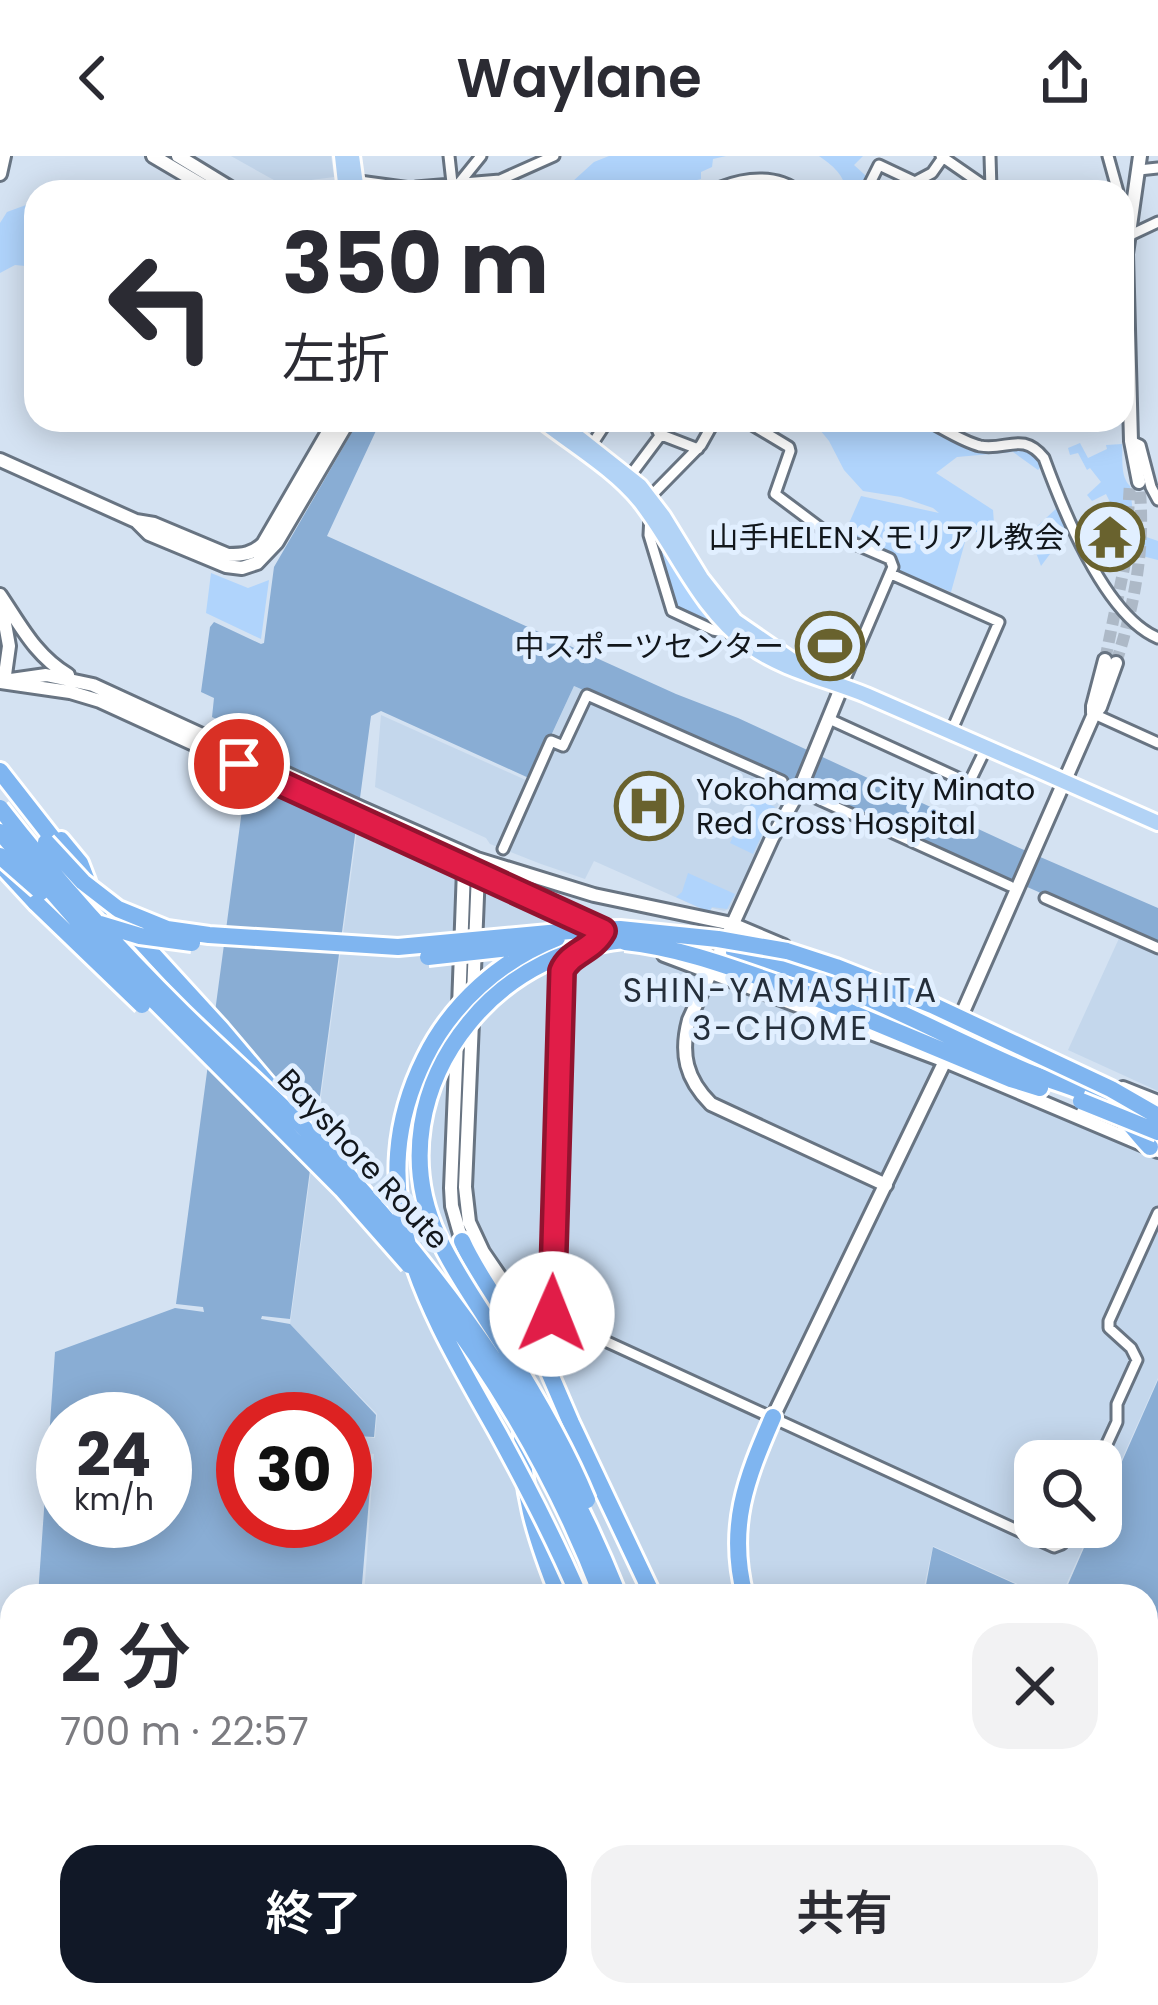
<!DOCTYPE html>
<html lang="ja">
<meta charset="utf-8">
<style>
:root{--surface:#fff;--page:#f2f2f3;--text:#2b2b33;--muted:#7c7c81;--accent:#111827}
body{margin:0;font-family:Poppins,"Noto Sans JP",sans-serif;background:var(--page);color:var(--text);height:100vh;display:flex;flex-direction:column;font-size:45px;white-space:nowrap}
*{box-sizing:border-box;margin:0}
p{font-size:39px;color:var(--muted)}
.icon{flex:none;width:66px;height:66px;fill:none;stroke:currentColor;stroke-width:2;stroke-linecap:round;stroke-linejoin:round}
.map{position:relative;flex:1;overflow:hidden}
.details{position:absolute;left:0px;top:1428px;width:1158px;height:423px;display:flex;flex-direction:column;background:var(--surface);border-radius:36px 36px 0 0;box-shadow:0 6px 30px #0003}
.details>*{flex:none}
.top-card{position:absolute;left:24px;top:24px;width:1110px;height:252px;border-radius:36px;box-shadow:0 6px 30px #0003;background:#fff;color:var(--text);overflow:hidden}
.buttons{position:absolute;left:1014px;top:1284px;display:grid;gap:24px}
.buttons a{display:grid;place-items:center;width:108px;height:108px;border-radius:24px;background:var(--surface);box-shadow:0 6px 30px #0003;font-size:60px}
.speed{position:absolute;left:36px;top:1236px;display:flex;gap:24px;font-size:60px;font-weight:700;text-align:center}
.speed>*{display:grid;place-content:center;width:156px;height:156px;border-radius:50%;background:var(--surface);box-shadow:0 6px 30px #0003;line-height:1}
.speed small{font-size:30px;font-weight:400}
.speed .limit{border:18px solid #d22;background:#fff;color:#111}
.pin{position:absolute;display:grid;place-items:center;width:102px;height:102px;color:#fff;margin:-51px;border:6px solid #fff;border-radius:50%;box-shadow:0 3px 12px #0007}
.me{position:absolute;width:132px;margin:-66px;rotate:1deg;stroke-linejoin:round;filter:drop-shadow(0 0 9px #0008)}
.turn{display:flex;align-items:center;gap:42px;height:252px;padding:0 60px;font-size:54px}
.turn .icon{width:156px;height:156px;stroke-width:2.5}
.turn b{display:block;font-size:84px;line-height:102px}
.round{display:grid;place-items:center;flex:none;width:126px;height:126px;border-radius:36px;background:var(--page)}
.summary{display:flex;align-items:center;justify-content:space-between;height:204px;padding:0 60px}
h1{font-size:72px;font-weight:600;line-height:90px}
.primary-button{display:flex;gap:24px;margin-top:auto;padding:24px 60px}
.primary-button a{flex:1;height:138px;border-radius:36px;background:var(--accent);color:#fff;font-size:48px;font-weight:600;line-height:138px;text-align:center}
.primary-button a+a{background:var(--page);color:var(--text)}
header{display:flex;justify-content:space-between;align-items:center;height:156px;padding:0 60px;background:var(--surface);font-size:54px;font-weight:600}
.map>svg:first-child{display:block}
.built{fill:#c4d7ec}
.green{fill:#b0d4fc}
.water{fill:#89add4;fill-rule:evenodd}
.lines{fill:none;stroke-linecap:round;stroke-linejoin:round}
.secondary-tunnel{stroke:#adb9c7;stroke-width:12;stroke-dasharray:12 6;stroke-linecap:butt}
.street-casing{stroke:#687482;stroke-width:15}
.secondary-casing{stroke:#687482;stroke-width:18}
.primary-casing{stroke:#fff;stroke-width:20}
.highway-casing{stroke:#fff;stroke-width:22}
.street{stroke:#fff;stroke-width:9}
.secondary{stroke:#fff;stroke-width:12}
.primary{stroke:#b2d3f6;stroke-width:14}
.highway{stroke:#7fb5f0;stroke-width:16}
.highway-bridge-casing{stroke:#fff;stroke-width:22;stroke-linecap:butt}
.highway-bridge{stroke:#7fb5f0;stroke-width:16}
.route-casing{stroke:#92132f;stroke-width:30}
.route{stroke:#e11d48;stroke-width:21}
.labels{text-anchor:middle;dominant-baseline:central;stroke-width:10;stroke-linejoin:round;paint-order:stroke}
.poi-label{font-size:30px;fill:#12171c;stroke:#e1efff;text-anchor:end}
.street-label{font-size:30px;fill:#12171c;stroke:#e1efff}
.neighbourhood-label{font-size:33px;letter-spacing:3px;fill:#242e3a;stroke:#e1efff}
</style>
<header><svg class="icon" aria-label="back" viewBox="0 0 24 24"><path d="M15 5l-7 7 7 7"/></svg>Waylane<svg class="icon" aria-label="share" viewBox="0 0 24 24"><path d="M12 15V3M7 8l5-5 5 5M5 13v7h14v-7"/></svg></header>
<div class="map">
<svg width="1158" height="1849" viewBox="0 0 1158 1849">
<rect width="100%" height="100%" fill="#d4e2f2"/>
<path class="built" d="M231,0H331L334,21L281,28Z
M574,530L792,627L781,643L731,752L724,755L712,752L709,756L594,705L585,723L541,708L490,688L486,682L375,631L381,559L530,626Z
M357,675L478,720L1158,995V1222L1101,1350V1305H1035V1371H1092L1061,1440H1044L933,1390L922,1440H364L374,1298L351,1295L352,1283L354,1280L375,1282L377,1258L290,1169Z
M1121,778L1158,795V935L1068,894Z
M334,1839H841L839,1849H333Z"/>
<path class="green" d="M609,0H726L713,3L712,11L701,16V23L674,30L647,29L627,36H561L594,6Z
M819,0H863L854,9L865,19L869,36H846C845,19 832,9 819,0Z
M26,49L36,54V111L15,109L0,117V67L7,56Z
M812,264H920L970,290L1024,291L1041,303L1043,309L1038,314L1013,296L957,301L936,317L993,354L994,367L986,378L958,372L965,386L951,436L899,415L895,404L846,374L861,340L939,357L933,352L901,341L863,335L844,314L829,285Z
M1080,287L1088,302L1107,293L1106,289L1122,288C1123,302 1120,320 1130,330L1135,377L1158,385V404L1110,392L1109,389L1123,382L1115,364L1107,367L1105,361L1112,350L1106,338L1092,345L1087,339L1101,326L1090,312L1087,314L1078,297L1070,299L1068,292Z
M1060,349L1072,376L1062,382L1041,410L1029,378Z
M653,373L697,448L721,475L676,457Z
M211,417L248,432L269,424L261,483L206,457Z
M755,642L775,651L753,698L730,687L741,663Z
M688,717L735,738L727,753L712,751L709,756L676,741L682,736Z"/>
<path class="water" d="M359,264H381L327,380L676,538L738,562L1015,690L1158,752V789L808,634V632L785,622L574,530L531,623L381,555L371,560L290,1163L262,1160L261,1163L290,1168L376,1259L374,1281L354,1280L350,1296L346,1297V1301L352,1303L351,1312H346V1320L360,1324L366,1319L371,1320L361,1440H38L55,1196L175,1152L204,1156L203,1151L176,1148L252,579L212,561L214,542L201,536L210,471L214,466L261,488L264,487L274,411ZM63,1263H165V1365H63ZM243,1263H345V1365H243Z
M1158,1224V1849H843L845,1839H1146V1440H1063L1093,1371H1101V1353Z
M933,1391L1042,1440H924Z
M12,1792V1839H330V1849H8Z"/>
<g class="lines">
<path class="secondary-tunnel" d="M1105,504L1125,407L1130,327
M1116,507C1135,448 1146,388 1139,326"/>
<g class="street-casing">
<path id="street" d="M449,0L452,27
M941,0L993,36
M990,0L991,33
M1108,0L1118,36
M1139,14L1158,12
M352,24L418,33
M416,31L500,24L554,0
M457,36L460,26L481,0
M721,36V31C746,21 778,18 799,36
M873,36L870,27L879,9L915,26
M912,36L915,26L932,17L944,0
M1122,48L1130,59
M1122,83L1158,66
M744,264L789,291L790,295L775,338L823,374L890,403L893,411L842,530
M926,264C942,272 963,286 980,290C1007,295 1022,275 1044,302C1063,354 1105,460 1158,482
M659,278L698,293
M1131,285L1140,289L1151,331L1158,344
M591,290L608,264
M630,320L660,280L653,264
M645,346L701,289L715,264
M650,359L649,379L672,455L713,474L735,478
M891,418L999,466L951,576
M1094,558L1158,587
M829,563L969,627L986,592
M807,638L1010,730
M503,693L551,585L563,590L587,539L782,625
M1045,742L1158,792
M573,802L566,807L562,815L551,1153L555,1162L1054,1391L1062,1388L1069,1371
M1099,1305L1117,1266V1248L1137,1204L1131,1192L1109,1172V1165L1158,1057"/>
</g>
<g class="secondary-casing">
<path id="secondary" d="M153,0L214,36
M178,0L237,36
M0,18L4,0
M0,304L136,365L154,368L228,399C243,399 252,398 263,388L335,264
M1139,326L1131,285L1126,98L1140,0
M136,365L149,378L226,410L242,412L257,407L277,386L349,264
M0,439C21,470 35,499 68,519
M2,451L9,490L4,526
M11,524L46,519L93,529L361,652L477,703L594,739L732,768L784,790
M0,526L70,536L100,545L595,772
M842,530L799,635L772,682L689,864C680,898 686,923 711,948L886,1029
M1093,557V550L1105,504
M664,799L945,905L1158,995
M473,839L478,716
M459,851L464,713L466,711
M959,865L1094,558L1100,551L1116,507
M472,866L465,1031L469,1066L483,1096L522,1153L537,1160L552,1158
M457,884L451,1032L452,1050L462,1085
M1123,932L1158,946
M773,1261L945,905"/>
</g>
<g class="primary-casing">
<path id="primary" d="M342,0L346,36
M352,0L357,36
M541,264C573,289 614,313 640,345C678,394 697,450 749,489C780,513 829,524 866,539C963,581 1061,624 1158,667
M569,274L640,330L663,360L701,422L735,465L793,505"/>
</g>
<g class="highway-casing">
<path id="highway" d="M0,615L61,693
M61,684L80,707L87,725
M0,708L36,747
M104,745L221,873L271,932
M734,796C837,819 930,874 1026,915C1055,927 1086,933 1112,951C1126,961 1138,979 1150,991
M797,834L1011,923L1040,932
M462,1085C482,1131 524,1171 524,1223
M522,1153L571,1267L653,1440
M522,1267C521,1335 534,1377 559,1440
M745,1440C727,1371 746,1323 773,1261
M674,1839V1849
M691,1849L692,1839
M753,1849L756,1839"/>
</g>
<use href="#street" class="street"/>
<use href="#secondary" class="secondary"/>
<use href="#primary" class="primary"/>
<use href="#highway" class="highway"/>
<g class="highway-bridge-casing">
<path id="highway-bridge" d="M0,652C56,724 117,792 182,856C234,907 291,955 339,1009C459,1142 550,1269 617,1436
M0,676L95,785L342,1033L409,1109
M46,686L83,726L118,753L167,773L209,779L398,791L581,774L620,773L718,783L787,795L836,811L932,849L1111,933L1158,960
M0,700L41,736
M36,747L142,849
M100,768L140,780L192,787
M557,782C501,804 452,847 425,902C356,1041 430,1156 498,1277C527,1330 555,1384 579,1440
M625,786C684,792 741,815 797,834
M428,801L527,790
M1081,945L1158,976
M429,1134C501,1228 560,1329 602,1440
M587,1344C565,1290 535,1239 504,1190C482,1155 456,1119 438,1081C404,1008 419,928 469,867C510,816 571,787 636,783"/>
</g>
<use href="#highway-bridge" class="highway-bridge"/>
</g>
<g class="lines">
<g class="route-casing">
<path id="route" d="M239,608L603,775C592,795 570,796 562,815L552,1158"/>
</g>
<use href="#route" class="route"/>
</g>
<defs>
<g id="temple-ring" transform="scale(3.45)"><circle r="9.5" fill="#e1efff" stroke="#69622e" stroke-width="1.5"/><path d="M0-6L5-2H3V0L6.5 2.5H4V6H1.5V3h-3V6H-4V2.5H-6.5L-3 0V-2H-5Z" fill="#69622e"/></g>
<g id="stadium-ring" transform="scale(3.45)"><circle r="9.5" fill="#e1efff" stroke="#69622e" stroke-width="1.5"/><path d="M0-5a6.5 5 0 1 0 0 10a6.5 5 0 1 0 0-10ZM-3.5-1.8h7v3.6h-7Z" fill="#69622e"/></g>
<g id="hospital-ring" transform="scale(3.45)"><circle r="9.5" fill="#e1efff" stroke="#69622e" stroke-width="1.5"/><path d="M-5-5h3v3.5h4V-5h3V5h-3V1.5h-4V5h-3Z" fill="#69622e"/></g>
</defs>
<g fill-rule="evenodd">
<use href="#temple-ring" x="1110" y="381"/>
<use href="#stadium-ring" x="830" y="490"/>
<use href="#hospital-ring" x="649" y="650"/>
</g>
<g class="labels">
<g class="poi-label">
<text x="1064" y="381">山手HELENメモリアル教会</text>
<text x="784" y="490">中スポーツセンター</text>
<text x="696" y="633" text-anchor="start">Yokohama City Minato<tspan x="696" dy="34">Red Cross Hospital</tspan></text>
</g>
<g class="street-label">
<text transform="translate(363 1003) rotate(47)">Bayshore Route</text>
</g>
<g class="neighbourhood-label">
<text x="781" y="834">SHIN-YAMASHITA<tspan x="781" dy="38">3-CHOME</tspan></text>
</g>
</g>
</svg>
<div class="buttons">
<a><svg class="icon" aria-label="search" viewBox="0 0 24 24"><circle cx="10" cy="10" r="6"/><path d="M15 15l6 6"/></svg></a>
</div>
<div class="speed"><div>24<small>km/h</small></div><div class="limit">30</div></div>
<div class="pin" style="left:239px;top:608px;background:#d93025"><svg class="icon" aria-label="arrive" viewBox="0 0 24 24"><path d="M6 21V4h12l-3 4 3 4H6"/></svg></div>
<svg class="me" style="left:552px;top:1158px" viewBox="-20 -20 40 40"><circle r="19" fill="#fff"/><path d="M0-13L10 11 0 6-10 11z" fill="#e11d48"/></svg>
<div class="top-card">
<div class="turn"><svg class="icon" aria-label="left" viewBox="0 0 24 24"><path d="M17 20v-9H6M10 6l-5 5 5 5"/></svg><div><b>350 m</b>左折</div></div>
</div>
<section class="details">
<div class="summary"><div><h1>2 分</h1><p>700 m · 22:57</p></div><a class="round"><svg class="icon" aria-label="close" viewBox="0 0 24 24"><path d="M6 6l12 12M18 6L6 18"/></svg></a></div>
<div class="primary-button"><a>終了</a><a>共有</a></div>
</section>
</div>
